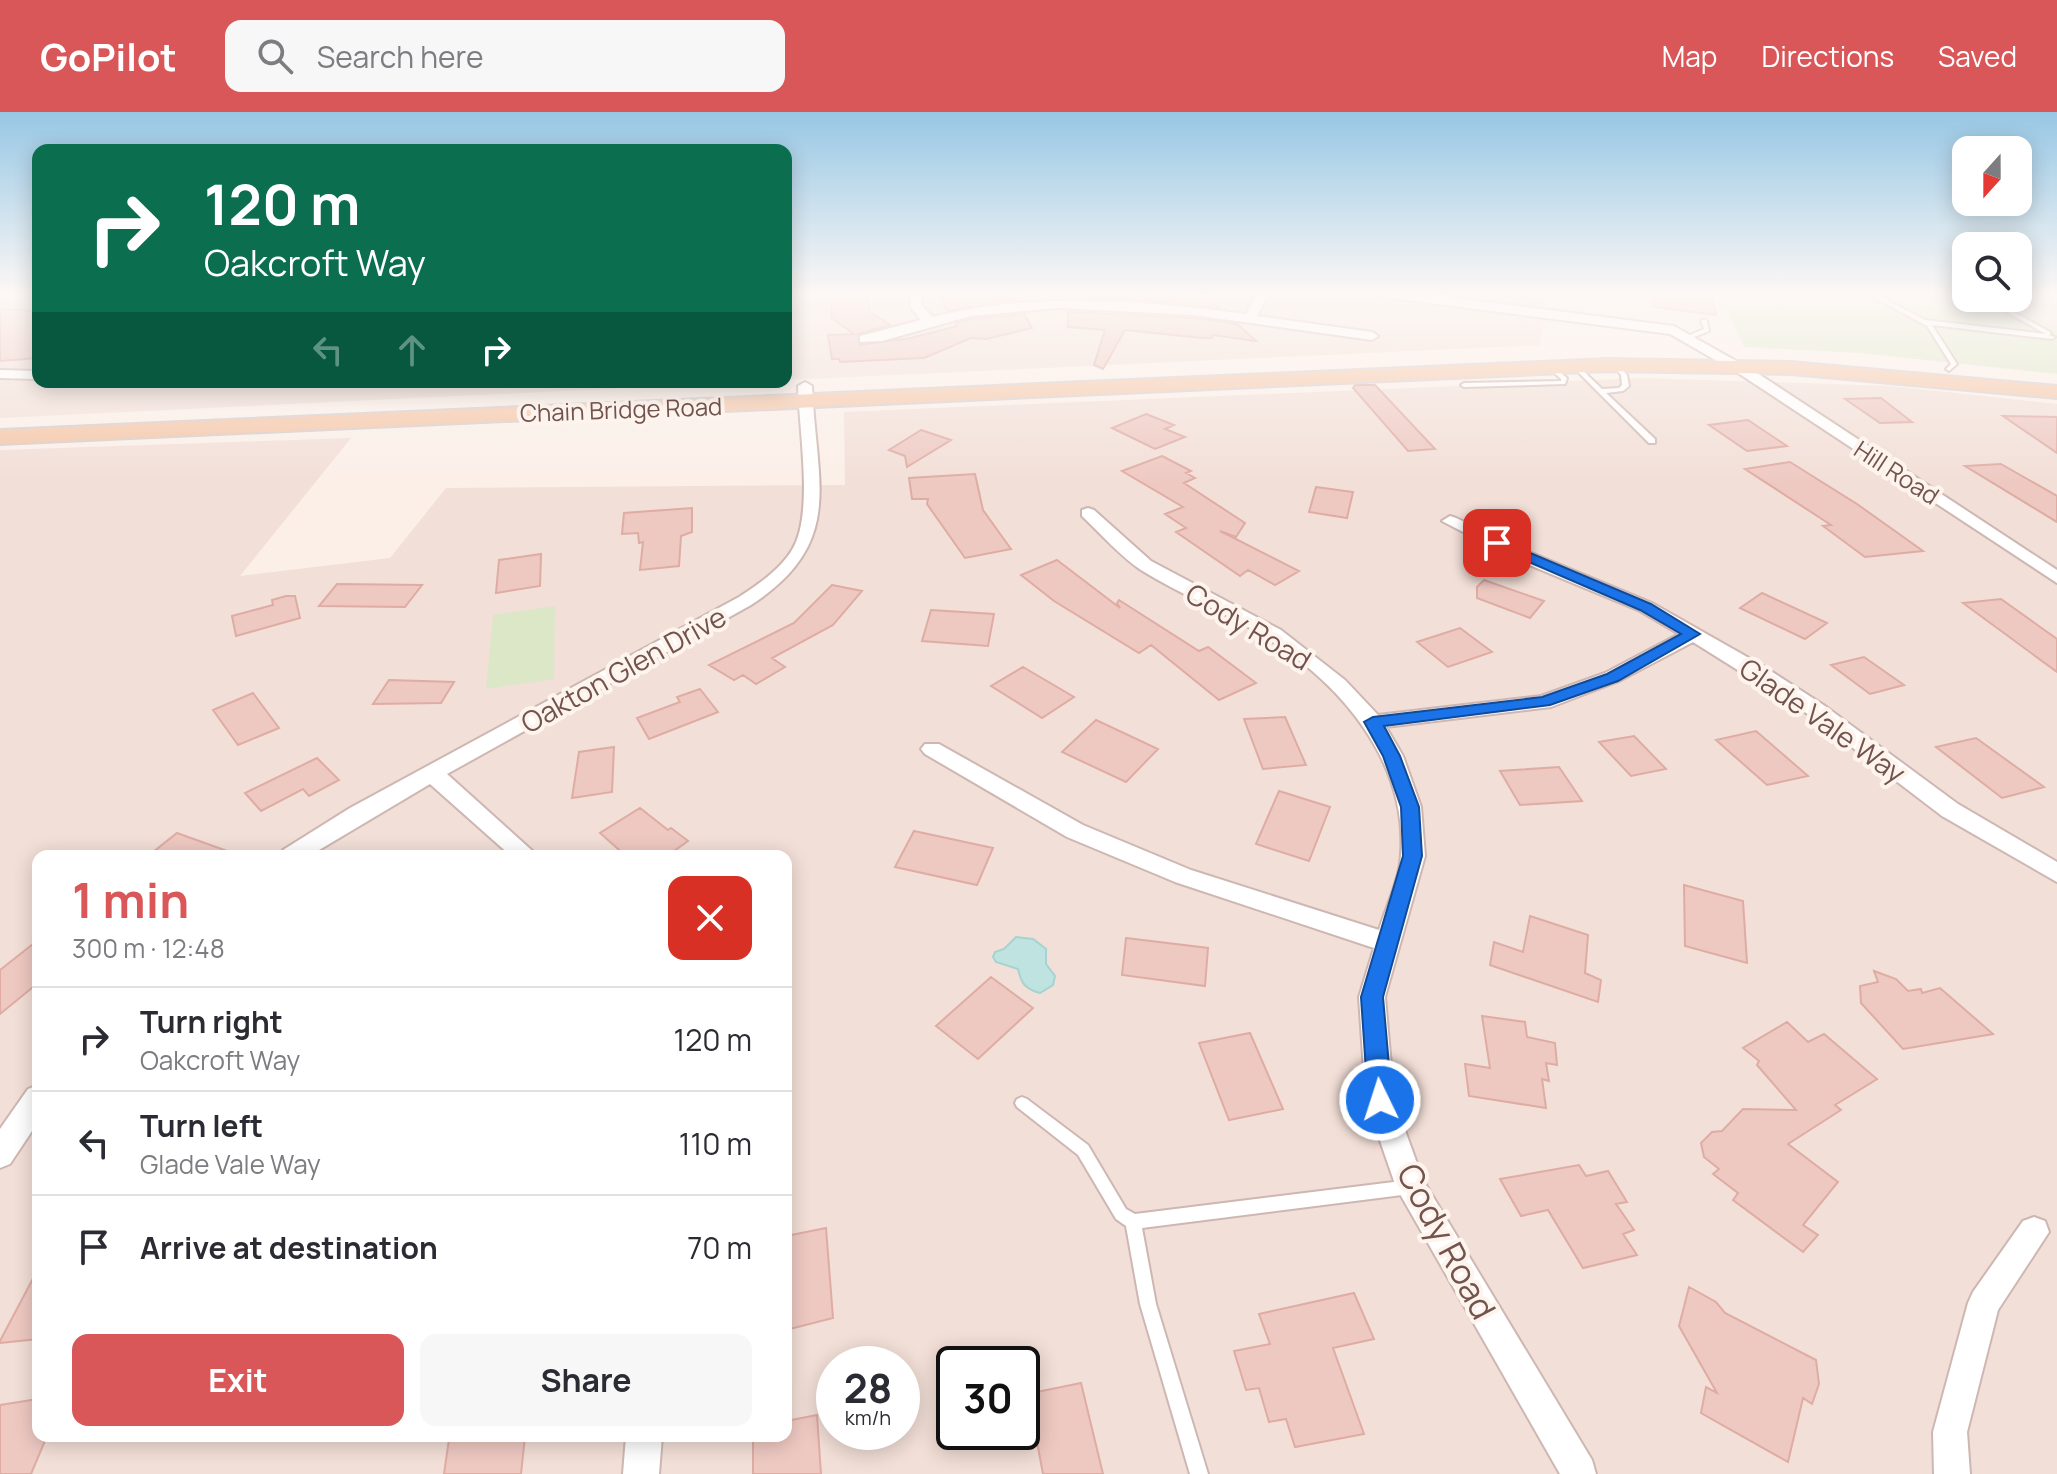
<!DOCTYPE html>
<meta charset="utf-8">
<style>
:root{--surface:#fff;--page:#f7f7f7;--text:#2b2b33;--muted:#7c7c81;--line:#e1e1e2;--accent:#da5759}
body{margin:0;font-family:Manrope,sans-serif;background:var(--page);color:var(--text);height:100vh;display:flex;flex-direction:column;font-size:30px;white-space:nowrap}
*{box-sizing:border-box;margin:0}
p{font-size:26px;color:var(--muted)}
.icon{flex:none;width:44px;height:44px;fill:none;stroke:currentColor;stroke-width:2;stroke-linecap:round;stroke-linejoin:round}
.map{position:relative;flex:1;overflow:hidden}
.panel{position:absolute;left:32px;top:738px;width:760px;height:592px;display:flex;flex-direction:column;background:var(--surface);border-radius:16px;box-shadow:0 4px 20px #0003}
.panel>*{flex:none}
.guide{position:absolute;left:32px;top:32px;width:760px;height:244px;border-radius:16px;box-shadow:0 4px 20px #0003;background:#0b6e4f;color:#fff;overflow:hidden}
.needle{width:52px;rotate:201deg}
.controls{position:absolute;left:1952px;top:24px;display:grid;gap:16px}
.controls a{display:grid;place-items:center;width:80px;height:80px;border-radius:16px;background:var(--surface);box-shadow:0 4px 20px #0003;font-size:40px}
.speed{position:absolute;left:816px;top:1234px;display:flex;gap:16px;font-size:40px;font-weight:700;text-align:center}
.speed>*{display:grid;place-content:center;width:104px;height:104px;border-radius:50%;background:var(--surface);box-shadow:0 4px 20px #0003;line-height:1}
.speed small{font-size:20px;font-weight:400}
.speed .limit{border:4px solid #111;border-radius:12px;background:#fff;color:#111}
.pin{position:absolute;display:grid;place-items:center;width:68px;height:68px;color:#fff;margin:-34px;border-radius:16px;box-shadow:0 4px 12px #0006}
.me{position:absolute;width:88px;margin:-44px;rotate:356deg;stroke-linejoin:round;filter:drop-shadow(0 0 6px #0008)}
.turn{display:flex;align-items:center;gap:28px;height:168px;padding:0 40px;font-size:36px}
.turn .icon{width:104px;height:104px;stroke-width:2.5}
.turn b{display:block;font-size:56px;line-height:68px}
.lanes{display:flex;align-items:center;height:76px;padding:0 40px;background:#0003;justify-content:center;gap:40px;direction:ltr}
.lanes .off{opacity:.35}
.round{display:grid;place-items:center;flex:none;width:84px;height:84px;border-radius:16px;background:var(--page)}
.headline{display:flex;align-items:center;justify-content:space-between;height:136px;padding:0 40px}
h1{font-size:48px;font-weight:700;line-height:60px;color:var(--accent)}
.button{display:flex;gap:16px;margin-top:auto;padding:16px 40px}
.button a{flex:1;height:92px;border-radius:16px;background:var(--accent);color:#fff;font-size:32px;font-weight:700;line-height:92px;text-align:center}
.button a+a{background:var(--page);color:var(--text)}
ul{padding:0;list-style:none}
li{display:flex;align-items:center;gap:24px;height:104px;padding:0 40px;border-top:2px solid var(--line)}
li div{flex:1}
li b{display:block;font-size:30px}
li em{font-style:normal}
header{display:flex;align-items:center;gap:48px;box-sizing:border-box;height:112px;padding:0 40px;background:var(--accent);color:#fff}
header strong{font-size:38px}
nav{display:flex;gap:44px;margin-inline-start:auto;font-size:28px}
.search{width:560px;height:72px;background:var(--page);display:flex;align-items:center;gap:20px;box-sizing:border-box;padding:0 28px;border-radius:16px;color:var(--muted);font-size:30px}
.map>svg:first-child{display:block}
.residential{fill:#f2dfd7;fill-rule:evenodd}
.green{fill:#dce7c7}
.water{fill:#bee3e0;stroke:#a5d4d0;stroke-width:2}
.building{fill:#eec9c2;stroke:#dfaca4;stroke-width:2}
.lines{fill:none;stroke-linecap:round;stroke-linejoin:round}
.service-casing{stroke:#ceb7b2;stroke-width:4}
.minor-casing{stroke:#ceb7b2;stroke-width:4}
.tertiary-casing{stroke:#ceb7b2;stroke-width:4}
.primary-casing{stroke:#d5cbca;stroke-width:4}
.service{fill:#fff;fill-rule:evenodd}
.minor{fill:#fff;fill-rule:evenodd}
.tertiary{fill:#fff;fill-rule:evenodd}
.primary{fill:#f4c5a6;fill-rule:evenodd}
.route{fill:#1a73e8;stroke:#114b97;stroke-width:2}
.labels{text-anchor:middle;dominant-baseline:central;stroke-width:8;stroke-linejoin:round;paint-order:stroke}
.far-street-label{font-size:24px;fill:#73534e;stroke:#fef4ee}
.street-label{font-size:28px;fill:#73534e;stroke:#fef4ee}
.near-street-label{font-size:34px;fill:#73534e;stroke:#fef4ee}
</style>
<header>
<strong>GoPilot</strong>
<div class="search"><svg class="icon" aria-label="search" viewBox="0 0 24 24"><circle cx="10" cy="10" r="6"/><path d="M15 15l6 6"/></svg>Search here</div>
<nav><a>Map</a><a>Directions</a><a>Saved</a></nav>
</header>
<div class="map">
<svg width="2057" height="1362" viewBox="0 0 2057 1362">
<rect width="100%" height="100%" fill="#fbefe8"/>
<path class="residential" d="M0,181H38V270H751L0,306Z
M786,181H1556L1546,193L1540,233L786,268Z
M2018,181H2057V216L2000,186H2018Z
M1644,266L1891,274L2057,292V1362H0V338L351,326L240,464L390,446L446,376L845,373L844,300ZM38,744H786V1324H38ZM834,1252H902V1320H834ZM954,1252H1022V1320H954Z"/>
<path class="green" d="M1719,181H1966V186H2000L2057,216V262L1861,241L1744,235Z
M555,494L554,567L486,577L493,503Z"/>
<path class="water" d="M1016,825L1033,827L1046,837V852L1055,864L1053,873L1040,881C1025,877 1021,871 1018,857L996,850L993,845L995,840L1004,837Z"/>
<path class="building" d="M836,181H866L870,200L890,213L858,222L860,233L911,226L957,214L956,211L972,207L1024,202L1032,216L986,227L971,226L924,246L840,250L839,247H832L828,223L854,222L831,206L832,183Z
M942,181H1012L1016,188L948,199L940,185H944Z
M1069,181H1203L1219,196L1129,187L1069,186Z
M1654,181H1711L1716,203L1653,195Z
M0,197L38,199V246L0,249Z
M1068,200L1193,206L1237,212L1256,229L1213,223L1211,226H1202L1125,218L1103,257L1094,253L1105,218L1068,215Z
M1355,273H1375L1435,337L1408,339L1353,276Z
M1881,286L1912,310L1880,311L1845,287Z
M1146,302L1174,313L1165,317L1185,325L1155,337L1112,316Z
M2003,304L2057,305V341Z
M1748,308L1787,334L1747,339L1709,313Z
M921,318L951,328L907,355L905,344L889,338Z
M1162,344L1191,359L1186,361L1195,366L1184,371L1245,411L1236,425L1220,419L1299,459L1275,473L1248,458L1240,464L1176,420L1186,416L1165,402L1183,395L1122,359Z
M1790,350L1857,392L1923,439L1865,445L1823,414L1831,413L1745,357Z
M2001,352L2057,384V410L1965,354Z
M975,362L983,398L1011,437L965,446L927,392L928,387H912L909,366Z
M1316,375L1353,380L1347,406L1309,400Z
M692,396V420L681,424L679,454L640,458L643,430L639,431L638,421L622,422L624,401Z
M541,442L540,474L496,481L499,448Z
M1057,448L1120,496L1117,491L1119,488L1199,539L1208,535L1256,571L1219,588L1151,533L1139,541L1054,489L1021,463Z
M1484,468L1544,489L1530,506L1477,486V475Z
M337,472L422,473L405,495L319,494Z
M832,473L862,479L833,513L772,546L785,555L756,572L743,563L734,568L709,553L794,511Z
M1762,481L1827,511L1805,527L1740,496Z
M286,484H295L300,506L236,524L232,504L273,493L272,488Z
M2001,487L2057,527V560L1963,491Z
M931,498L994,502L988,534L922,529Z
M1460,516L1492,540L1448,555L1417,530Z
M1864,545L1904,573L1870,582L1831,553Z
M1023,555L1074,585L1042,606L991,574Z
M389,568L454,570L441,591L373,592Z
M700,577L718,600L649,627L637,606L680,590L677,585Z
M253,581L279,616L238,633L213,598Z
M1285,605L1306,653L1263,657L1244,607Z
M1096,608L1158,637L1126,670L1062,640Z
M1756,619L1808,664L1767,673L1716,628Z
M1634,624L1666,657L1631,664L1599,630Z
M1976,626L2044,675L2002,686L1936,635Z
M614,635L612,680L572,686L579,640Z
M317,646L339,668L309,684L303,677L261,699L245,681Z
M1559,655L1582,689L1520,693L1500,659Z
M1279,679L1330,695L1309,749L1256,732Z
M640,696L668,718L671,716L688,729L667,744H626L600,721Z
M914,719L993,736L977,773L895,755Z
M177,721L233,741L232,744H148Z
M1684,773L1743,789L1747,851L1685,834Z
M1530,804L1588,823L1585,861L1601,868L1598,890L1490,853L1494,830L1523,840Z
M1126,826L1208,836L1205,874L1122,863Z
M38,828V871L0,902V858Z
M1874,859L1896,867L1908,879L1921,877L1922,881L1940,876L1993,922L1903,937L1861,891L1860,874L1878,870Z
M991,865L1033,896L978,947L936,914Z
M1482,904L1525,910L1527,925L1555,931L1557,953L1546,951L1549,969L1542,967L1546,996L1469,984L1465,952L1490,956Z
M1787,910L1808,930L1824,922L1877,967L1835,993L1841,998L1788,1032L1838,1070L1803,1113L1818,1123L1803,1140L1733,1088L1738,1081L1713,1062L1719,1057L1704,1045L1701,1031L1712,1020L1722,1019L1743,997L1796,998L1757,953L1759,949L1743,936Z
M1250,921L1283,997L1229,1008L1199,931Z
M1579,1053L1586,1064L1608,1059L1627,1090L1616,1092L1634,1118L1623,1122L1637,1143L1583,1156L1548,1098L1521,1104L1500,1067Z
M826,1116L833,1206L786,1218V1124Z
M38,1157V1227L0,1231V1229Z
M1689,1175L1716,1190L1725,1201L1816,1248L1819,1272L1812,1292L1803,1286L1788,1350L1701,1301L1706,1275L1717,1281L1679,1214Z
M1354,1181L1374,1227L1333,1236L1364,1322L1295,1335L1286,1307L1269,1310L1259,1276L1246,1278L1234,1239L1270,1232L1259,1202Z
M1081,1271L1103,1362H1043L1037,1330L1022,1334V1283Z
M38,1287V1324H47L31,1362H0V1293Z
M817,1303L821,1362H753V1324H786V1309Z
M462,1324H525L521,1362H444L449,1327Z"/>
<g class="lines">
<g class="service-casing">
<path id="service" d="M1866,181H1874L1925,208L2046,222L1981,186H1988L2050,220L2051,221L2049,223L2055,225L2052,227L1932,213L1957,252L1949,259L1946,257L1951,252L1927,214Z
M1704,207L1707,209L1709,219L1692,226H1688V224L1704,217L1701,209Z
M1616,251L1627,263L1629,274L1623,279L1606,281L1655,327V331H1649L1572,254L1577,253L1602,277L1619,276L1622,273L1621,263L1613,253Z
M1551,253L1567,266L1565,272L1464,275L1461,273L1464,271L1561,269V267L1548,255Z
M1022,985L1027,987L1088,1033L1126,1097L1135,1102L1410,1068L1415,1070L1417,1075L1415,1080L1410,1082L1142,1116L1156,1192L1208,1362H1190L1140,1192L1126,1114L1116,1107L1078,1043L1017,995L1015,991L1017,987Z"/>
</g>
<g class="minor-casing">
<path id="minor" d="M910,181H922V194L933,205C1034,179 1143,188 1246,202L1257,181H1269L1257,204L1372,220L1378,224L1372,228L1193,203L1058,196L971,204L882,229L860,230V224L921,208L910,194Z
M1732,251H1742L2057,458V471L1732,257Z
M0,258L38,259V267L0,266Z
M805,270L812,274C816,371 846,431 751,493L447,662L538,744H511L430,672L309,744H279L283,738L350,696L739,485C760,471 786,454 796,430C812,392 799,316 798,274Z
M1088,396L1094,398L1151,449L1281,518L1345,568L1378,603L1541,584L1605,561L1679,522L1640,499L1515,447L1442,409L1450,404L1456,406L1527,439L1652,491L1763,554L1825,594L1958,692L2057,750V770L1942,704L1811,604L1693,530L1619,569L1551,595L1386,615L1403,644L1421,695L1425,744L1385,885L1394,988L1423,1068L1592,1348L1596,1362H1560L1396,1075L1366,988L1359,885L1374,836L1175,770L1067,725L925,642L921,637L925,632H939L1083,713L1191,758L1379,818C1386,795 1400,766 1401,742C1407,649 1341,571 1265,525C1225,500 1181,483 1141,458C1120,444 1101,422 1082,404V398Z
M38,973V1010L10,1052L0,1056V1017L28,977Z
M2034,1105L2045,1109L2049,1120L1998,1198L1967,1320L1970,1362H1934L1933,1320L1968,1191L1973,1180L2023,1109Z
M626,1324H662L659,1362H623Z"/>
</g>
<g class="tertiary-casing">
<path id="tertiary" d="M1376,181H1417L1674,214L1745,254L1743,257H1731L1670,222L1383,185Z"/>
</g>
<g class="primary-casing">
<path id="primary" d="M1607,247L1791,250L2057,274V286L1791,262L1607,259L0,332V318Z"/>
</g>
<use href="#service" class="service"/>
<use href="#minor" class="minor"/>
<use href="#tertiary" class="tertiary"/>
<use href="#primary" class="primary"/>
</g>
<linearGradient id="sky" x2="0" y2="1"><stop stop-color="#97c7e5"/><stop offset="0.49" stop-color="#fdf8f5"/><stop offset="1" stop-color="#fdf8f5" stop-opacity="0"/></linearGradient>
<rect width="2057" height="372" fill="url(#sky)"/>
<path class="route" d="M1497,427L1651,492L1700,522L1618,569L1550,593L1384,614L1400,644L1419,695L1422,744L1383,885L1392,988L1388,996L1380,999L1372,996L1368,988L1361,885L1403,744L1401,695L1383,644L1364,610L1373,605L1542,585L1607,562L1681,522L1640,498L1492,434L1490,431Z"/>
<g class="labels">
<g class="far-street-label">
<text transform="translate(621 297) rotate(-2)">Chain Bridge Road</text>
<text transform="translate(1897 360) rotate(33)">Hill Road</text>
</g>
<g class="street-label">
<text transform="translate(1249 514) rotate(31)">Cody Road</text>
<text transform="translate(623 557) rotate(-29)">Oakton Glen Drive</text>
<text transform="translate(1823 608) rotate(35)">Glade Vale Way</text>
</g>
<g class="near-street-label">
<text transform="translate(1447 1129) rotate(62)">Cody Road</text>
</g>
</g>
</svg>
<div class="controls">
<a><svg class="needle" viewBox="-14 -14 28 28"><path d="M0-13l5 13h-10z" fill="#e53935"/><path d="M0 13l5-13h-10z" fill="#7c7c81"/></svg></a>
<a><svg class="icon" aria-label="search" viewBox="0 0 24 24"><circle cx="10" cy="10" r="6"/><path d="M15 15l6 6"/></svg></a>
</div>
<div class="speed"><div>28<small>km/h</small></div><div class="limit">30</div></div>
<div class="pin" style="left:1497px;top:431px;background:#d93025"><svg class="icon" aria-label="arrive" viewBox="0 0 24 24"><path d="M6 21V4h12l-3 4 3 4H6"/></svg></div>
<svg class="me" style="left:1380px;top:988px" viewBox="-20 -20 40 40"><circle r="17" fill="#1a73e8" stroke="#fff" stroke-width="3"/><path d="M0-11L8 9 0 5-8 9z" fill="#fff"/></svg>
<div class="guide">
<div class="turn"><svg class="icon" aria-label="right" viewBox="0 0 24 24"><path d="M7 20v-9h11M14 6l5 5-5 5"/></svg><div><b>120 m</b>Oakcroft Way</div></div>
<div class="lanes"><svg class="icon off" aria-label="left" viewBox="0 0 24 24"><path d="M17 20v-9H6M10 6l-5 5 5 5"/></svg><svg class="icon off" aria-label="ahead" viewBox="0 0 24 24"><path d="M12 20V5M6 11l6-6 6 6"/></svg><svg class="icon" aria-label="right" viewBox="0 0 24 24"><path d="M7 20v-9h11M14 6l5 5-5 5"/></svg></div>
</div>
<section class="panel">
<div class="headline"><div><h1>1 min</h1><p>300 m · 12:48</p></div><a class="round" style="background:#d93025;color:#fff"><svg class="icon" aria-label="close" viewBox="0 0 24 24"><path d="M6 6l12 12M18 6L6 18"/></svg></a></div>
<ul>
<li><svg class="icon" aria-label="right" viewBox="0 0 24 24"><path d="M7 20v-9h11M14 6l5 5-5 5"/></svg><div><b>Turn right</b><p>Oakcroft Way</p></div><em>120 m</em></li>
<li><svg class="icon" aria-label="left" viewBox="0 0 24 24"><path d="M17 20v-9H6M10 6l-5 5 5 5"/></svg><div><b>Turn left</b><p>Glade Vale Way</p></div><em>110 m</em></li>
<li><svg class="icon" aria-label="arrive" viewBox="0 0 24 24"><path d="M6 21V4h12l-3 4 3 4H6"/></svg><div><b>Arrive at destination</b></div><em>70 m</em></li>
</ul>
<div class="button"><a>Exit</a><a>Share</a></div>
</section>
</div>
